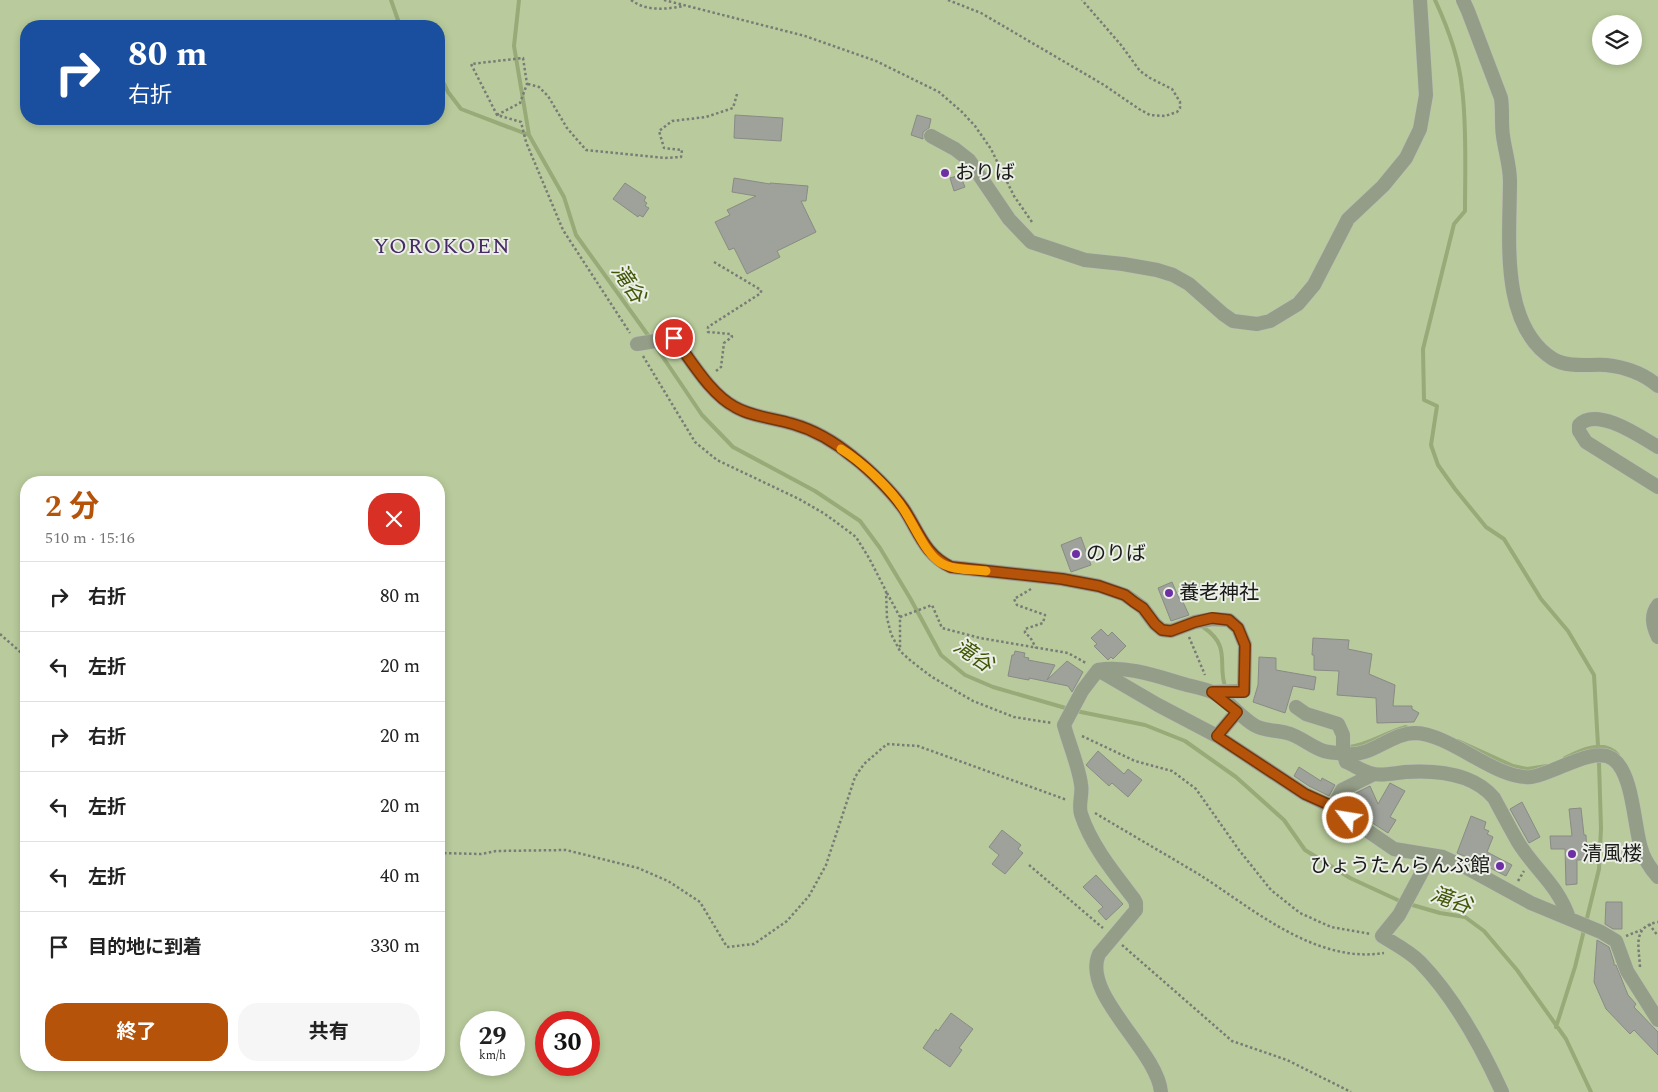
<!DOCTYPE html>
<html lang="ja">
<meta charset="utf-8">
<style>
:root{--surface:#fff;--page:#f6f6f6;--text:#222;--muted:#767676;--line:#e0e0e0;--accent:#b45309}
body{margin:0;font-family:Spectral,"Noto Sans JP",serif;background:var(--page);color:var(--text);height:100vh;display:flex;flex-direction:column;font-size:19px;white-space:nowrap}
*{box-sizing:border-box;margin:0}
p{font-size:16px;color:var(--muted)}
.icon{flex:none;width:28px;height:28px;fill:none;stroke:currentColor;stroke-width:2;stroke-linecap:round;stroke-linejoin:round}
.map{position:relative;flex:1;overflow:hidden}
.sheet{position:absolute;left:20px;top:476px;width:425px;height:595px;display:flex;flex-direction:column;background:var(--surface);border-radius:20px;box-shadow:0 2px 8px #0003}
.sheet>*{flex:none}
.top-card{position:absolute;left:20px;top:20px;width:425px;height:105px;border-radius:20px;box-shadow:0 2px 8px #0003;background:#1a4fa0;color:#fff;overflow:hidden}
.controls{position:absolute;left:1592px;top:15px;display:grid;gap:10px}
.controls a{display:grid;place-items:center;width:50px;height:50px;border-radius:50%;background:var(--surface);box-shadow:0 2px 8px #0003;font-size:25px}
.speed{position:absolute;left:460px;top:1011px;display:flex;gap:10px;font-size:25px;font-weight:700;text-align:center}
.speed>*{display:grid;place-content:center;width:65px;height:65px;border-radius:50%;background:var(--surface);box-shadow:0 2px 8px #0003;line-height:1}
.speed small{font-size:12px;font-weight:400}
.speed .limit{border:8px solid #d22;background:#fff;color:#111}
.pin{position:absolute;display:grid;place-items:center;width:42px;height:42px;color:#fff;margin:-21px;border:2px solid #fff;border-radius:50%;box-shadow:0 1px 5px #0007}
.me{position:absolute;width:55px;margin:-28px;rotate:301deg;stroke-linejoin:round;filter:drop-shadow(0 0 4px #0008)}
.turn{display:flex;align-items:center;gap:18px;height:105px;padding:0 25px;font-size:22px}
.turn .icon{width:65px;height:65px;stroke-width:2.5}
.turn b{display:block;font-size:35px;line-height:42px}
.round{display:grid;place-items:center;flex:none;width:52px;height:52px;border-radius:20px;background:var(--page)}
.head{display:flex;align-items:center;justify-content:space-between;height:85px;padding:0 25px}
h1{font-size:30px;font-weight:700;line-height:38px;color:var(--accent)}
.cta{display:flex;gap:10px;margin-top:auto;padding:10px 25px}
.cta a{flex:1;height:58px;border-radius:20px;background:var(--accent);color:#fff;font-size:20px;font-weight:700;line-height:58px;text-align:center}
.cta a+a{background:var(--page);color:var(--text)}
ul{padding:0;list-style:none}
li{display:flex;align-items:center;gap:15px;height:70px;padding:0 25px;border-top:1px solid var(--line)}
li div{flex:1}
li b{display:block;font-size:19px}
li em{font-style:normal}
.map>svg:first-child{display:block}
.green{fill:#b9cb9c;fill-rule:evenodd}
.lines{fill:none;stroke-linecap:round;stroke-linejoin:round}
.stream{stroke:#97aa77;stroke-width:4}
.building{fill:#9fa29b;stroke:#888b84}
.street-casing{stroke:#bbbdb7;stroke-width:15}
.path{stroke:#797b76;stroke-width:2.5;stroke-dasharray:2.5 2.5;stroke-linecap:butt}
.street{stroke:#949d87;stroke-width:14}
.route-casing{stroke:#753606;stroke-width:12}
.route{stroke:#b45309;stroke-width:9}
.slow{stroke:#f59e0b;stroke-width:9}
.poi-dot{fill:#6e2fa4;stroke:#ebefe7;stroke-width:2}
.labels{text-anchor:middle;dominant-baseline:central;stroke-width:4;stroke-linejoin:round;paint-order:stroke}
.poi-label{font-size:20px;fill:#191a17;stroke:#ebefe7;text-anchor:start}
.water-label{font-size:21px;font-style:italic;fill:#415706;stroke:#ebefe7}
.quarter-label{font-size:22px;letter-spacing:1px;fill:#472a64;stroke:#ebefe7}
</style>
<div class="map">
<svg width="1658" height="1092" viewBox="0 0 1658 1092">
<rect width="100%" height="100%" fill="#dee1da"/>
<path class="green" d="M0,0H1658V1092H0ZM1601,24H1634V56H1601ZM26,26H439V119H26ZM26,482H439V1065H26ZM471,1022H514V1065H471ZM546,1022H589V1065H546Z"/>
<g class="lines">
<path class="stream" d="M391,0L399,23L403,26
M519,0L514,46L529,135
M1435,0C1448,28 1459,57 1462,88C1467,127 1465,172 1465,211L1454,224L1423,349L1424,400L1437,406L1431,445L1438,465L1455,489L1486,527L1504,539L1541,599L1568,631L1594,675L1599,763L1601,828L1599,869L1575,967L1556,1027
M439,74L448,92L461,109L529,135L564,197L576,235L650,338
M654,344L702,415L733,447L815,491L860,521L880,548L910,598L941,655L965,675L993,687L1069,709
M1203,627C1233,647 1216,665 1226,689
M1076,711L1145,725L1185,741L1236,777L1284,820L1305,850L1350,878L1402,902
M1458,741L1513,766L1527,769L1547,766
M1349,747C1369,745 1386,732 1406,727
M1565,758C1581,750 1604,739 1618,755
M1409,904L1440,913L1465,917L1484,931L1517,970L1566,1039L1591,1092"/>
</g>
<path class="building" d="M735,115L783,118L781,141L734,138Z
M917,115L931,119L929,128L923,132V139L911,135Z
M960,175L965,187L954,191L950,178Z
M734,178L770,184V183L808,186L806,201H801L816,232L777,251L780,257L747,274L734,248L729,250L715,222L730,215L727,210L756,196L732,192Z
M625,183L646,197L644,201L647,203L645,206L649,208L643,217L639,215L638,217L613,199Z
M1081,537L1091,565L1071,572L1061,545Z
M1172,582L1181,603L1183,602L1189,615L1171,621L1158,588Z
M1101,629L1108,636L1112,632L1126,646L1113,659L1111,657L1108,660L1094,646L1097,644L1091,638Z
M1313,638L1349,640L1348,649L1372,654L1369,674L1395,685L1393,706H1412V709L1419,713L1414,722L1377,723L1376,698L1337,695L1339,671L1314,670V655H1312Z
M1015,651L1025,653L1024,657L1029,658L1028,660L1055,665L1047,680L1067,661L1083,672L1072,692L1068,686L1029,678V680L1023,679L1008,676L1012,655H1014Z
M1259,657L1276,658V670L1316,677L1314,690L1293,686L1285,713L1253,702L1258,685Z
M1098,751L1124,774L1128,769L1142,780L1128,797L1112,783L1109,786L1086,765Z
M1299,767L1321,781L1322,778L1335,785L1329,796L1309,786L1294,776Z
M1390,783L1405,791L1390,817L1396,820L1388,833L1354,811L1348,797L1370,786L1378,804Z
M1522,802L1540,837L1529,843L1510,809Z
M1581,808L1584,835H1586L1587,860H1577V884L1566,885L1565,849H1551L1550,836H1572L1569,809Z
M1471,816L1486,822L1484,829L1489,831L1487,834L1493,837L1487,852L1512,865L1506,876L1474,860L1457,853Z
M1002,830L1021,845L1018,849L1023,853L1005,874L992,864L999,855L989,847Z
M1096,875L1123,904L1106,920L1098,911L1103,907L1083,887Z
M1606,902H1622V929H1613L1605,924Z
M1597,940L1609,947L1614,962V965H1616L1628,995L1636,1004L1634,1007L1658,1032V1055L1634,1030L1630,1034L1606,1009L1594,982Z
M951,1013L973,1029L959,1048L962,1050L950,1067L923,1048L936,1029L938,1031Z"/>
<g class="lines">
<g class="street-casing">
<path id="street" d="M1463,0L1468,11L1501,98C1503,111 1501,123 1503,136C1505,151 1510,166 1510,181C1510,236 1499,325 1553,359C1568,368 1589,364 1606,365C1625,367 1643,373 1658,386
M931,136L955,149L969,160L1009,219L1031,242L1085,260L1123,264L1157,270L1173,275L1189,284L1223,314L1233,321L1257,324L1270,321L1298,304L1314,285L1348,219L1383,186L1406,158L1420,129L1426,95L1420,0
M637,344L674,338C691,360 710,394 735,407C752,417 774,418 793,424C814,430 836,443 853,457C870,470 892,492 904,509C919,532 925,555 951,567L1062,579L1099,586L1125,595L1143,608L1155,624L1162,630L1171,631L1195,622L1212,619L1229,620L1238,628L1245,645L1244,691L1213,692
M1658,447C1641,437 1597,406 1579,425V431L1586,442L1658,487
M1658,605C1650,615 1653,627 1658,637
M1098,670L1158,705L1217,736L1305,794L1333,807L1394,849L1443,857L1467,868L1531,903L1601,932L1616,941L1627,971L1658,1020
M1296,707L1306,714L1338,724L1343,735V751L1346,762C1354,765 1365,773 1374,774C1383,776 1395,773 1405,772C1436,770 1473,773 1494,798C1502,813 1510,828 1518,842C1536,871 1558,885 1569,918
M1217,736L1237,712
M1333,807L1342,790L1374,774
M1431,855L1399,915L1382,936C1395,944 1409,951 1420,962C1454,997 1482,1048 1502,1092
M1161,1092C1157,1050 1081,994 1099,954L1136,910V903L1134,899C1114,873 1091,845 1081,814C1078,804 1083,794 1081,784C1078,764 1069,744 1064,725L1082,691L1098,670C1127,665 1159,677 1187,685C1195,687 1205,689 1212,692C1228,699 1239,716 1254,725C1263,731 1276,730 1287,733C1300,736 1311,747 1324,751C1331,753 1339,753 1347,754C1371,757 1391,733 1415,733C1451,734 1496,780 1531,777C1554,774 1594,745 1613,759C1633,773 1634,826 1641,848C1644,860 1650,868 1658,877"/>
</g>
<path class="path" d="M631,0C647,12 666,9 684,6
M664,0L805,36L876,61L939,92L962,112L975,126L991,149L1014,196L1032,222
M948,0L981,13L1104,85L1139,109L1150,115L1165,116L1177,112L1180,108V102L1172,89L1150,78L1140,71L1121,45L1082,0
M528,84L539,87L548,96L567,128L586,150L664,158L681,157L682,150L664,148L659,131L672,121L706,117L733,108L737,94
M497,115L520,103L527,84L523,58L471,64L497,115L521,122L526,142L563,230L630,333
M714,262L761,290V293L708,327V332L731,334L732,337L724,343L721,367L716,371
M643,356L695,442L717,460L799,499L825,514L856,537L869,558L886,591L887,618L891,634L900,651L911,661L932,677L973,701L1014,717L1052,723
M1031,589L1014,599L1017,605L1045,615L1043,623L1025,629V633L1030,637L1036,648
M887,593L900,617V649
M900,617L932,605L942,628L980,638L1068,653L1086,663
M0,634L26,657
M1189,637L1205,675
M1082,736L1135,761L1172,771L1196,789L1239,850L1271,890L1300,913L1331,927L1371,934
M1095,813C1130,834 1165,854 1200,875C1253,909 1316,964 1384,953
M439,853L481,854L496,851L566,850L638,868L668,881L700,902L727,947L754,944L787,921L809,896L826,865L855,777L864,764L887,744L918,746L1067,800
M1029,865L1103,928
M1518,881L1524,871
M1649,924L1658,936
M1626,936L1641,930
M1122,945L1232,1041L1287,1060L1351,1092
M1640,967C1639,946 1632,927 1658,922"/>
<use href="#street" class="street"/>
</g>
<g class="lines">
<g class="route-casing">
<path id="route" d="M674,338C691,360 710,394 735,407C752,417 774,418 793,424C814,430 836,443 853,457C870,470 892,492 904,509C919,532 925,555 951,567L1062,579L1099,586L1125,595L1134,602L1143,608L1155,624L1162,630L1171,631L1195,622L1212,618L1229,620L1238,628L1245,645L1244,692H1212L1237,712L1217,736L1305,794L1334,807L1348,818"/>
</g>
<use href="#route" class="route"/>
<path class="slow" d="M841,449C862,462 891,489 904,510C914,525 924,550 938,561C951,571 971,569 986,571"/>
</g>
<g class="poi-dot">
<circle cx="945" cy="173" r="5"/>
<circle cx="1076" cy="554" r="5"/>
<circle cx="1169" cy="593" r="5"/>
<circle cx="1572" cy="854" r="5"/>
<circle cx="1500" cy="866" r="5"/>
</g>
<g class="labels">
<g class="poi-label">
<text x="955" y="173">おりば</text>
<text x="1086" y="554">のりば</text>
<text x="1179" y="593">養老神社</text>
<text x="1582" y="854">清風楼</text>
<text x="1490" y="866" text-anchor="end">ひょうたんらんぷ館</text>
</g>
<g class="water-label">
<text transform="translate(628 284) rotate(55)">滝谷</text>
<text transform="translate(973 656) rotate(34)">滝谷</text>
<text transform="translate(1451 901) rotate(19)">滝谷</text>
</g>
<g class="quarter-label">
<text x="442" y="246">YOROKOEN</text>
</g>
</g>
</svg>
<div class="controls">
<a><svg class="icon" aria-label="layers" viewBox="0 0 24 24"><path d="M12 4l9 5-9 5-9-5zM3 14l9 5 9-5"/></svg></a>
</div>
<div class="speed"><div>29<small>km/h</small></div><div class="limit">30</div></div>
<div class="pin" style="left:674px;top:338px;background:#d93025"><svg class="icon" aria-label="arrive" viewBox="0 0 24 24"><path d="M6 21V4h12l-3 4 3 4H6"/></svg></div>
<svg class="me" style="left:1348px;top:818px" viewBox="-20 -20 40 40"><circle r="17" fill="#b45309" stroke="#fff" stroke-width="3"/><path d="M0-11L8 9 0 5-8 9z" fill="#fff"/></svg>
<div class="top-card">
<div class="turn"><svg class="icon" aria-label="right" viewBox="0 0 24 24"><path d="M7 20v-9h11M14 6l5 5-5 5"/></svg><div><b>80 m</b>右折</div></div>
</div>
<section class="sheet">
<div class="head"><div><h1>2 分</h1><p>510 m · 15:16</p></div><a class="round" style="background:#d93025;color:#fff"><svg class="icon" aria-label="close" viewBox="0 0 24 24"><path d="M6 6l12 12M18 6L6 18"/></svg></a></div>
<ul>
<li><svg class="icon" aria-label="right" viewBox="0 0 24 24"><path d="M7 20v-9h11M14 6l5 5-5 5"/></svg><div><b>右折</b></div><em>80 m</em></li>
<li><svg class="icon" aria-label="left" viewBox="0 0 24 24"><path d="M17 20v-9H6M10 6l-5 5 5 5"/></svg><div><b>左折</b></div><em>20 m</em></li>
<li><svg class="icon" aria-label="right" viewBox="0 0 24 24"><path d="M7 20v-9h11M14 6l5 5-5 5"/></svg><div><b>右折</b></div><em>20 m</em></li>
<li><svg class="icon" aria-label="left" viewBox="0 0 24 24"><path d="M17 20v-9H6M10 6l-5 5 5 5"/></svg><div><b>左折</b></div><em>20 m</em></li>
<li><svg class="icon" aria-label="left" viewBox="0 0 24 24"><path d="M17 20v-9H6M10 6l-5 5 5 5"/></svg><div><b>左折</b></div><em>40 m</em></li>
<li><svg class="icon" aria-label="arrive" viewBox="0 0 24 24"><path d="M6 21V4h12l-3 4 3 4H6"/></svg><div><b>目的地に到着</b></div><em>330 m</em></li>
</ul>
<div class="cta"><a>終了</a><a>共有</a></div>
</section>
</div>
